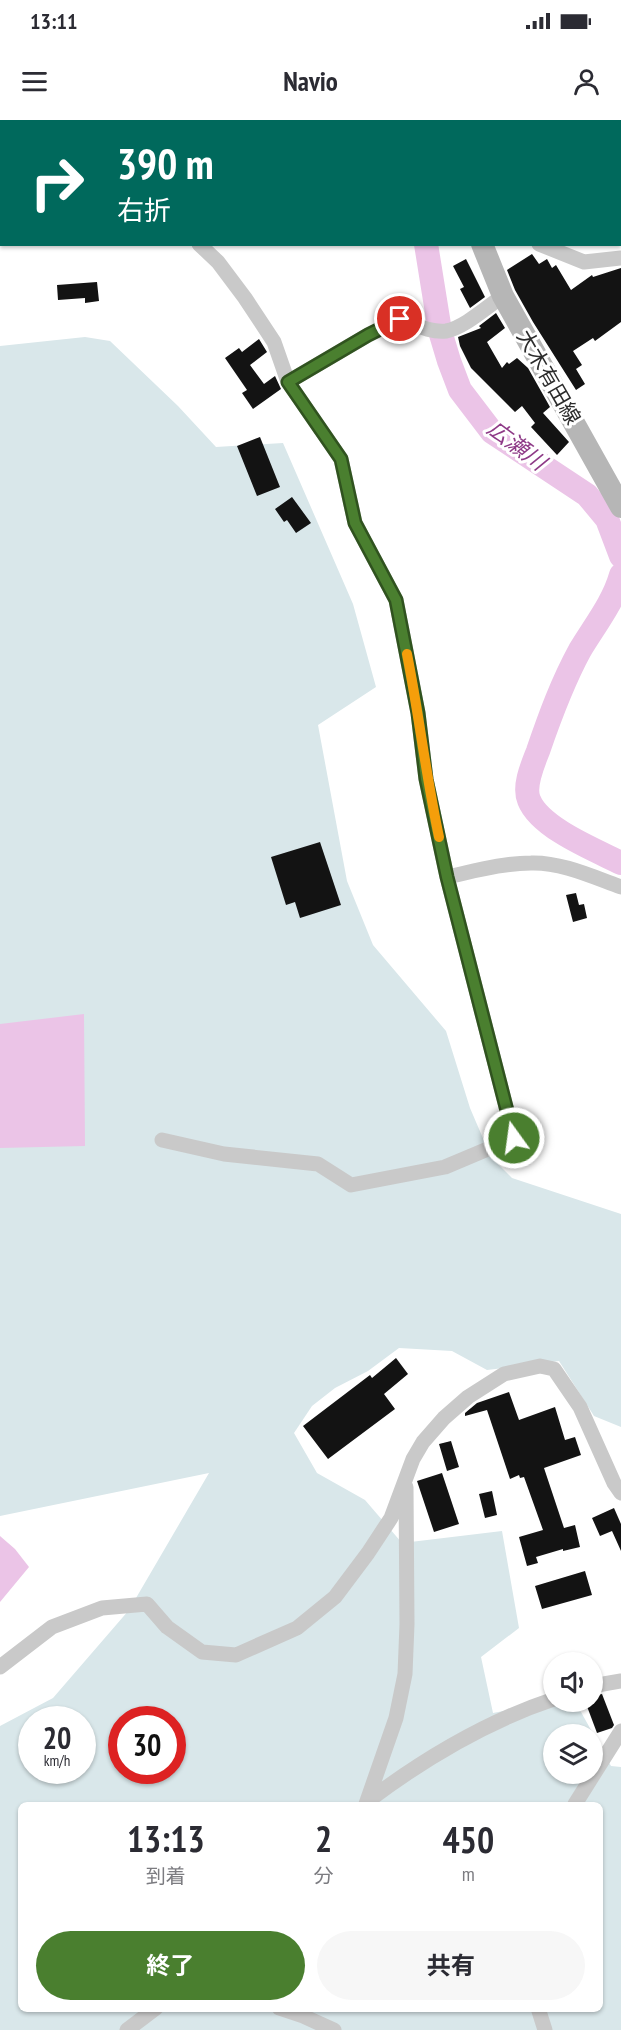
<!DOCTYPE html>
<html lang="ja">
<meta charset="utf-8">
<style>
:root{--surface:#fff;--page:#f7f7f7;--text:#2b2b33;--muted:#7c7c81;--accent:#4a7f2f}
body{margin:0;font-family:"PT Sans Narrow","Noto Sans JP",sans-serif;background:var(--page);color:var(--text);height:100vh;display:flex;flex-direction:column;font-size:22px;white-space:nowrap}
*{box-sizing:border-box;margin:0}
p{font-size:20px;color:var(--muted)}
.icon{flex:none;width:33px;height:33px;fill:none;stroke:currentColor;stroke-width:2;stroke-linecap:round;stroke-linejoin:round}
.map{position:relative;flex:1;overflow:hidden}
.side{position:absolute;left:18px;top:1682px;width:585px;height:210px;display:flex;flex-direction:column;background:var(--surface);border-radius:9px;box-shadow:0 2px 4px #0004}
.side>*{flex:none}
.banner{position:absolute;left:0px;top:0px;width:621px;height:126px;box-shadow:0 2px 4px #0004;background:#00695c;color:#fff;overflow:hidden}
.tools{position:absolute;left:543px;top:1532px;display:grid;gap:12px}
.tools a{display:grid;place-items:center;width:60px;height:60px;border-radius:50%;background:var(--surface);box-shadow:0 2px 4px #0004;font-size:30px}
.speed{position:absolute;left:18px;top:1586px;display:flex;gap:12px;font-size:30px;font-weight:700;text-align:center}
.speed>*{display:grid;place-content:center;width:78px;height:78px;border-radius:50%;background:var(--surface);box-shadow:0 2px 4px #0004;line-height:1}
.speed small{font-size:15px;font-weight:400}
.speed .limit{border:9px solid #d22;background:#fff;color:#111}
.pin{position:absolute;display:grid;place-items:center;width:51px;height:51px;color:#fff;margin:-26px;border:3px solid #fff;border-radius:50%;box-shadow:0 2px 6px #0007}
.me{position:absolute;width:66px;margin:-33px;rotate:346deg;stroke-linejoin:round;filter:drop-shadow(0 0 4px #0008)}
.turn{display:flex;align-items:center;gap:21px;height:126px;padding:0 18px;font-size:27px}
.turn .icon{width:78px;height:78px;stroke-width:2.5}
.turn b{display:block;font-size:42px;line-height:51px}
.eta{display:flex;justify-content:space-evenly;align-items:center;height:102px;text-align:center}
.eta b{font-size:36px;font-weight:700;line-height:42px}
.button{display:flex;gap:12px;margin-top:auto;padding:12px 18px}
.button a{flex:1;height:69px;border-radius:36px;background:var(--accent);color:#fff;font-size:24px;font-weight:700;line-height:69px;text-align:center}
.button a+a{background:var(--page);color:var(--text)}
.status{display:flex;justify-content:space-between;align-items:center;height:42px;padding:0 30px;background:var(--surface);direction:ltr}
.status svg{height:16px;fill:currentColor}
header{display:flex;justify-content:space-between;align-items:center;height:78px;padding:0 18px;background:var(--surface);font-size:27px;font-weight:700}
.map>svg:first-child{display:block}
.green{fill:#d9e7ea;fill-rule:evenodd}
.water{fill:#ebc4e7}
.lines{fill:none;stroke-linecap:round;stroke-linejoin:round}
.river{stroke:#ebc4e7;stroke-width:24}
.building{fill:#131313}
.minor{stroke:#c9c9c9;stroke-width:15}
.tertiary{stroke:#c9c9c9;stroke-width:20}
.secondary{stroke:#b6b6b6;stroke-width:22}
.route-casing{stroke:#30531f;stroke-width:15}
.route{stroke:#4a7f2f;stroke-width:10}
.slow{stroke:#f59e0b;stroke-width:10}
.labels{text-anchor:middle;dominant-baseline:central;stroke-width:6;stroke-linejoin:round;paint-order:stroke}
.street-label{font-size:21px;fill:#2c2c2c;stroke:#fff}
.water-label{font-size:22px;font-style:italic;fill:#8e3a87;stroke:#fff}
</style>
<div class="status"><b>13:11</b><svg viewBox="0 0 49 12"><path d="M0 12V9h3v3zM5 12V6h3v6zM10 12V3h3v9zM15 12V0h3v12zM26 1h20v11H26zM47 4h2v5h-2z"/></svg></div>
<header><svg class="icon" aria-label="menu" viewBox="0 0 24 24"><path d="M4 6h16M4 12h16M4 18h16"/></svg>Navio<svg class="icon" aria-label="person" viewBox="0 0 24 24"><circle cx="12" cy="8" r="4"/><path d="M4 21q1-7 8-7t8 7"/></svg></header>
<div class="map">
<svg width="621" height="1910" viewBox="0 0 621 1910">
<rect width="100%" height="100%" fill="#fff"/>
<path class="green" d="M85,217L110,221L178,286L216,327L283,323L353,484L376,567L318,605L347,761L373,825L446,911L470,988L491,1037L512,1058L621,1094V1307L594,1296L559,1241L487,1250L452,1231L399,1228L368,1251L335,1268L312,1286L294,1313L317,1353L365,1380L402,1423L502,1411L519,1508L481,1537L493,1593L557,1581L581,1592L611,1646L621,1647V1910H0V1606L53,1578L129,1490L209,1353L0,1396V226ZM32,1599H82V1650H32ZM122,1599H172V1650H122ZM554,1614H592V1653H554ZM21,1684H600V1888H21Z"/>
<path class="water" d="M84,894L85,1026L0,1028V904Z
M0,1416L15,1429L29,1447L0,1482Z"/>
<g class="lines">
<path class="river" d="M401,0L402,2
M426,124L440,211L449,241L460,270L492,312L587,375L607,399L621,436
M621,455C613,483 595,505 580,530C562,563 550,596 538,631C533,644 523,666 529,680C540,708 595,730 621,743"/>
</g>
<path class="building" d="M532,134L539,144L547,139L552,148L556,145L571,170L592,155L593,157L621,148V202L595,221L593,218L573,231L582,245L576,249L585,264L576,270L533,202L515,170L507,150Z
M466,139L485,177L470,188L460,169L464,167L453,146Z
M97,162L99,181L85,183V178L58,180L57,165Z
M496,193L505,208L487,222L502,248L507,242L509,244L517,238L528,248L550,287L543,293L569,322L557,335L531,307L535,303L522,286L515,292L471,248L460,226L458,217L481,208L479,206Z
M259,219L267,232L250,245L264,264L275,256L281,269L253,289L242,273L247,270L225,238L239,228L242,232Z
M260,317L280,367L257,376L237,326Z
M292,377L311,403L296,413L287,400L284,402L275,389Z
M320,722L341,785L300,798L295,782L286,785L271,737Z
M576,773L579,785L584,784L587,798L573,802L566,775Z
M396,1238L408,1254L384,1274L395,1289L328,1339L303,1306L370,1255L372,1258Z
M509,1272L519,1300L555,1287L565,1320L575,1317L581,1335L544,1348L564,1408L575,1405L580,1427L563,1431V1429L536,1437L538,1443L527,1446L519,1417L543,1410L524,1357L520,1358L519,1355L510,1359L487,1290L465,1296V1293L477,1283Z
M451,1321L459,1347L447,1351L439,1324Z
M442,1353L459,1404L434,1412L417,1361Z
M492,1371L497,1395L485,1398L479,1374Z
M614,1388L621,1404V1431L612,1411L600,1416L592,1398Z
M585,1451L592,1475L542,1489L535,1466Z
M602,1574L614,1605L612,1608L597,1613L585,1581H592V1576Z"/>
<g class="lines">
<path class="minor" d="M158,2V0
M0,62L2,63
M0,98L2,97
M539,124L584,142L621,138
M288,262L368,215L400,199C414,204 431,213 446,211C464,208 488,186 503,176
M447,757C475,751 503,743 531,743C561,742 593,757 621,767
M162,1020L224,1034L318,1044L351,1065L445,1047L514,1018L447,757L426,659L418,593L396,480L355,403L341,339L288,262L274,222L245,178L218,142L199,124
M0,1547L52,1507L102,1488L147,1484L167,1507L202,1532L236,1535L297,1508L335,1477L368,1433L391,1398L413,1339L423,1322L444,1298L468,1277L504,1254L540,1246L554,1249L580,1287L614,1363L621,1373
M592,1566L621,1561
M368,1681C425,1638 485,1602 554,1579
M366,1684L396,1598L405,1554L407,1504L406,1367
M575,1684L621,1611
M279,1888L303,1896L334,1910
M538,1888L545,1910
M127,1910L156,1888"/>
<path class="tertiary" d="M324,0L327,2"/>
<path class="secondary" d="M434,0V2
M482,124L503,176L621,387"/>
</g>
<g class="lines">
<g class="route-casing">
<path id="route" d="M400,199L368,215L288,262L341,339L355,403L396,480L418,593L426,659L447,757L514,1018"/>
</g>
<use href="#route" class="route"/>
<path class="slow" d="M407,534C419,595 426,656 439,717"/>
</g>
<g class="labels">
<g class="street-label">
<text transform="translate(549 257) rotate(60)">大木有田線</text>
</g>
<g class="water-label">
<text transform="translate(517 325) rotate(37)">広瀬川</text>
</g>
</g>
</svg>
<div class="tools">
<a><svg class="icon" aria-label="sound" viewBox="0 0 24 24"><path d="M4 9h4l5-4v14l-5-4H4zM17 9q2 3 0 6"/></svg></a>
<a><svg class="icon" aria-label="layers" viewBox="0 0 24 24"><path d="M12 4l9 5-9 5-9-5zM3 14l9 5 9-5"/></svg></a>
</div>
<div class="speed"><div>20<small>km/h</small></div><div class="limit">30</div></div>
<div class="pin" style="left:400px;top:199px;background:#d93025"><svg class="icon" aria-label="arrive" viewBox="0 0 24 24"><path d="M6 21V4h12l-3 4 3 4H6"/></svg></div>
<svg class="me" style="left:514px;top:1018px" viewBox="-20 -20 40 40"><circle r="17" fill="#4a7f2f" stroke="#fff" stroke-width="3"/><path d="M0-11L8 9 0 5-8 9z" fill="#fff"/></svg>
<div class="banner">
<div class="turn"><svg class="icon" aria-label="right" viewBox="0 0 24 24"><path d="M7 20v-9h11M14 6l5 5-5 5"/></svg><div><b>390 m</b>右折</div></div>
</div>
<section class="side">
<div class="eta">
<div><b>13:13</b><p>到着</p></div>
<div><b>2</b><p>分</p></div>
<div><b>450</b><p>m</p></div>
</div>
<div class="button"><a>終了</a><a>共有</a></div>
</section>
</div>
